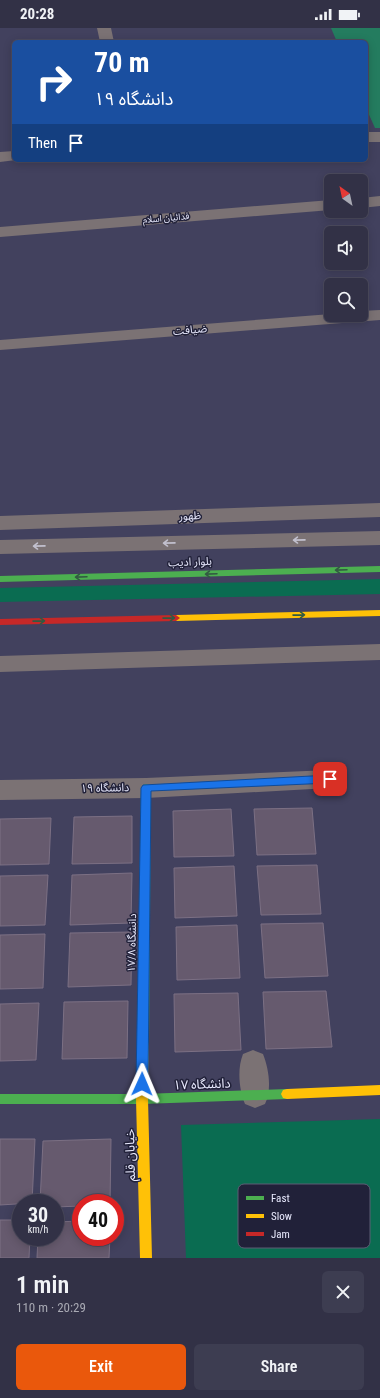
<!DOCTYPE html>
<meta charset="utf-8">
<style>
:root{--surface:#323146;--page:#3d3d51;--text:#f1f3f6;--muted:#a8a9b3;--line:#4d4c5f;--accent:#ea580c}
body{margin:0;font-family:"Roboto Condensed","Noto Sans Arabic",sans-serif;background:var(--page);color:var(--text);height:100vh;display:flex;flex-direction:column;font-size:15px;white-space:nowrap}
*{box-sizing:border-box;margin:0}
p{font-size:13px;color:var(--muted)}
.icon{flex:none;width:22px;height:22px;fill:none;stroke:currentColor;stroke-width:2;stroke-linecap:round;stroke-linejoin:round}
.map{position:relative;height:1230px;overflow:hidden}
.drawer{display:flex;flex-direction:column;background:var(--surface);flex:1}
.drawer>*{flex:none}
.top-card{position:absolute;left:12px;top:12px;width:356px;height:122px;border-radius:6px;box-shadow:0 2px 10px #0003,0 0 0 1px var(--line);background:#1a4fa0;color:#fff;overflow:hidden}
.needle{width:26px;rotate:327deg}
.fabs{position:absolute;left:324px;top:146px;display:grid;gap:8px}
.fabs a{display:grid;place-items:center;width:44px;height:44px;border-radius:6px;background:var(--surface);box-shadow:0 2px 10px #0003,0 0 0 1px var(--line);font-size:20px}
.speed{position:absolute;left:12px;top:1166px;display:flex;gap:8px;font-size:20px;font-weight:700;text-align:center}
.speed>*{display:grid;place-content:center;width:52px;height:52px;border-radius:50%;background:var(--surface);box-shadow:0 2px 10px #0003,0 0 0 1px var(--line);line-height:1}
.speed small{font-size:10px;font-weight:400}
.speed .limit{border:6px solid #d22;background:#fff;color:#111}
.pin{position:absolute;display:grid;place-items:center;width:34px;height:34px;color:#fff;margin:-17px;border-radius:8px;box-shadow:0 2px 6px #0006}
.me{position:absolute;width:44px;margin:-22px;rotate:1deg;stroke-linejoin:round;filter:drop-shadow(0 0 3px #0008)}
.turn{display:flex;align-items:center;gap:14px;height:84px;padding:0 16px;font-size:18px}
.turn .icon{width:52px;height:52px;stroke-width:2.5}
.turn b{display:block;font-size:28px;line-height:34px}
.then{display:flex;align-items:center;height:38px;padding:0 16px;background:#0003;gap:8px;font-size:15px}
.round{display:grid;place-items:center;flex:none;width:42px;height:42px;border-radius:6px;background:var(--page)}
.headline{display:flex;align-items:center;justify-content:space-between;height:68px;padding:0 16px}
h1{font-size:24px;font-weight:600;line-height:30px}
.cta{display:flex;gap:8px;margin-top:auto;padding:8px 16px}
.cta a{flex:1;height:46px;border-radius:6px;background:var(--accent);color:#fff;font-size:16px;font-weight:600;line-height:46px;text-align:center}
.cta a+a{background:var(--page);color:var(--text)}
.status{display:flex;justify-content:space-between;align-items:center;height:28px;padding:0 20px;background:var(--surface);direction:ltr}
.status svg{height:11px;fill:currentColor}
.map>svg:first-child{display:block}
.green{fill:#0a6c51}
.forest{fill:#247c5f}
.building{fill:#665a6e;stroke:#7c7084}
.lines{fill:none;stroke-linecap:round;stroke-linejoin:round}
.street{fill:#7b7274;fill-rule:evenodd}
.fast{fill:#4caf50;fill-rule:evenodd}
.slow{fill:#ffc107;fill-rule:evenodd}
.jam{fill:#c62828;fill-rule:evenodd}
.oneway{stroke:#c2c0ce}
.oneway2{stroke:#325a42}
.route{fill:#1a73e8;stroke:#114b97}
.labels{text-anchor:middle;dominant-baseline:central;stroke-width:3;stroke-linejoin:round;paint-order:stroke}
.far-street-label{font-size:9px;fill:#e9eafe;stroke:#212139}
.street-label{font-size:11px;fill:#e9eafe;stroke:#212139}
.near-street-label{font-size:13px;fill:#e9eafe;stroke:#212139}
.key{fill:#212139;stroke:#5d5d74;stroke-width:1}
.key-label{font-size:11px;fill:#e9eafe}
</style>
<div class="status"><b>20:28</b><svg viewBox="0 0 49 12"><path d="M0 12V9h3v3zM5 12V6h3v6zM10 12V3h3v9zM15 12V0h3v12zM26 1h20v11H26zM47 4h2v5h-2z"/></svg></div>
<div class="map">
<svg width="380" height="1230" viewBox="0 0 380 1230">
<rect width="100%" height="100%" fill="#42415e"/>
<path class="green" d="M380,551V566L0,574V560Z
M380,1091V1230H186L181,1097Z"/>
<path class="forest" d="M331,0H380V100H375L366,80V14H337Z"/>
<path class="building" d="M312,780L316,826L257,827L254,781Z
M231,781L234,828L174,829L173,783Z
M132,788V835L72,836L74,789Z
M51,790L49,836L0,837V791Z
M317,837L321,886L261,887L257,838Z
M234,838L237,888L175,890L174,840Z
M132,845L131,895L70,897L72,847Z
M48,847L45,897L0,898V848Z
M323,895L328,948L265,950L261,896Z
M237,897L240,950L177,952L176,899Z
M132,904L131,957L68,959L70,905Z
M45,906L43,960L0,961V907Z
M326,963L332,1019L266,1021L263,964Z
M238,965L241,1022L175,1024L174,966Z
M128,973L127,1030L62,1031L64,974Z
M39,975L36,1032L0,1033V976Z
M0,1111H35L32,1175L0,1177Z
M111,1111L110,1175H81V1178L55,1179V1175H40L43,1113Z
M0,1192H21V1209H30L29,1230H0Z
M81,1193V1209H110L109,1230H37L38,1209H55V1194Z"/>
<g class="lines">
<path class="street" d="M97,0H111L114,14H100Z
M366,104H380V114H366Z
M14,123V132H16L0,134V124Z
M380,168V178L361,180V170Z
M331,172V182L0,209V199Z
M380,282V292L0,322V312L331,286V287H361V283Z
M380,475V489L0,502V488Z
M380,503V517L0,526V512Z
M380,616V632L0,644V628Z
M330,742L338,744L342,751L338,758L330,760L146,770L0,772V752L146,750Z
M253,1022L263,1026C269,1041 272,1062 265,1076L255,1080L245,1076C239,1062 237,1041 243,1026Z"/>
<path class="fast" d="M380,538V544L0,554V548Z
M146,756L149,757L151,760L149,1016L147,1020L143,1021L139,1020L137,1016L141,760L143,757Z
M287,1061L291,1062L293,1066L291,1070L287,1071L142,1076H0V1066H142Z"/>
<path class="slow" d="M380,582V588L176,593L172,590L176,587Z
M143,1011L147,1012L149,1016L148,1071L152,1230H140L136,1071L137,1016L139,1012Z
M380,1057V1067L287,1071L283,1070L281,1066L283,1062L287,1061Z"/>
<path class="jam" d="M176,587L180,590L176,593L0,597V591Z"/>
</g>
<defs><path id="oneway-shaft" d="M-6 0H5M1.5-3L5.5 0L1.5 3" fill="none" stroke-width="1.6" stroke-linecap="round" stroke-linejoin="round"/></defs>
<g class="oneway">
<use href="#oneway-shaft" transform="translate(299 512) rotate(179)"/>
<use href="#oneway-shaft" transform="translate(169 515) rotate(179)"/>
<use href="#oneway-shaft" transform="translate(39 518) rotate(179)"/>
</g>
<g class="oneway2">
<use href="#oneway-shaft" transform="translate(341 542) rotate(178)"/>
<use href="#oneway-shaft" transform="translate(211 546) rotate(178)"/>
<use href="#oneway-shaft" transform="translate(81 549) rotate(178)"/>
<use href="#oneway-shaft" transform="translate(299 587) rotate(-1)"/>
<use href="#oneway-shaft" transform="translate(169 590) rotate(-1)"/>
<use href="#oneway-shaft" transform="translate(39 593) rotate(-1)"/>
</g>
<path class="route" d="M330,747L334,748L335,751L334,754L330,755L151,763L148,1056L146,1060L142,1061L138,1060L136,1056L141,760L143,757Z"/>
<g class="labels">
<g class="far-street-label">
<text transform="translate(166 190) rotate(-5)">فدائیان اسلام</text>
</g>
<g class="street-label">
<text transform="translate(190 302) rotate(-5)">ضیافت</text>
<text transform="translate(190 488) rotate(-2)">ظهور</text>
<text transform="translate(190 534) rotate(-2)">بلوار ادیب</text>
<text transform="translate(105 760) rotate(-1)">دانشگاه ۱۹</text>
<text transform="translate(132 915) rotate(-89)">دانشگاه ۱۷/۸</text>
</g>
<g class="near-street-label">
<text transform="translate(202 1056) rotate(-2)">دانشگاه ۱۷</text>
<text transform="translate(130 1127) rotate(-91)">خیابان قلم</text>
</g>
</g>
<rect x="238" y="1156" width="132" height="64" rx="6" class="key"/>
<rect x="246" y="1168" width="18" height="4" fill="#4caf50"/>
<rect x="246" y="1186" width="18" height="4" fill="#ffc107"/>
<rect x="246" y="1204" width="18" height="4" fill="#c62828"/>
<g class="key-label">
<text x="271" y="1174">Fast</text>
<text x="271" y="1192">Slow</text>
<text x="271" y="1210">Jam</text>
</g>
</svg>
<div class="fabs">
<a><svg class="needle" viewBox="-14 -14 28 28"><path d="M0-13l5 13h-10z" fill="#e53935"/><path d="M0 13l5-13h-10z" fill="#a8a9b3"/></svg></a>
<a><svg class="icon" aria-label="sound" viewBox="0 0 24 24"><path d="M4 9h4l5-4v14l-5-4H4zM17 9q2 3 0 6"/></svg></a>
<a><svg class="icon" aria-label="search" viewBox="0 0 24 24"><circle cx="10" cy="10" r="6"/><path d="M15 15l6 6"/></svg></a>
</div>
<div class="speed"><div>30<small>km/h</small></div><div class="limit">40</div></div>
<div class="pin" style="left:330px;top:751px;background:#d93025"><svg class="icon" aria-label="arrive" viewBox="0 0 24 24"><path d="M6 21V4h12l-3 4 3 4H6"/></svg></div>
<svg class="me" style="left:142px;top:1056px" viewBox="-20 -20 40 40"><path d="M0-17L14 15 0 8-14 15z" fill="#1a73e8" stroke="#fff" stroke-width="4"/></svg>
<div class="top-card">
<div class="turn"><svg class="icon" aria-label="right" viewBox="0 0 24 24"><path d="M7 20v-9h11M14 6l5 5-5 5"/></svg><div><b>70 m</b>دانشگاه ۱۹</div></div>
<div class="then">Then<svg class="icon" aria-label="arrive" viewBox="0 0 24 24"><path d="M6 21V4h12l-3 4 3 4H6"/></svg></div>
</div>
</div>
<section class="drawer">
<div class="headline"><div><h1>1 min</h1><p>110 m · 20:29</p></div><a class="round"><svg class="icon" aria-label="close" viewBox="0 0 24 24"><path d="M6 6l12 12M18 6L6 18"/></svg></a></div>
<div class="cta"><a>Exit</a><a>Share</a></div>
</section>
